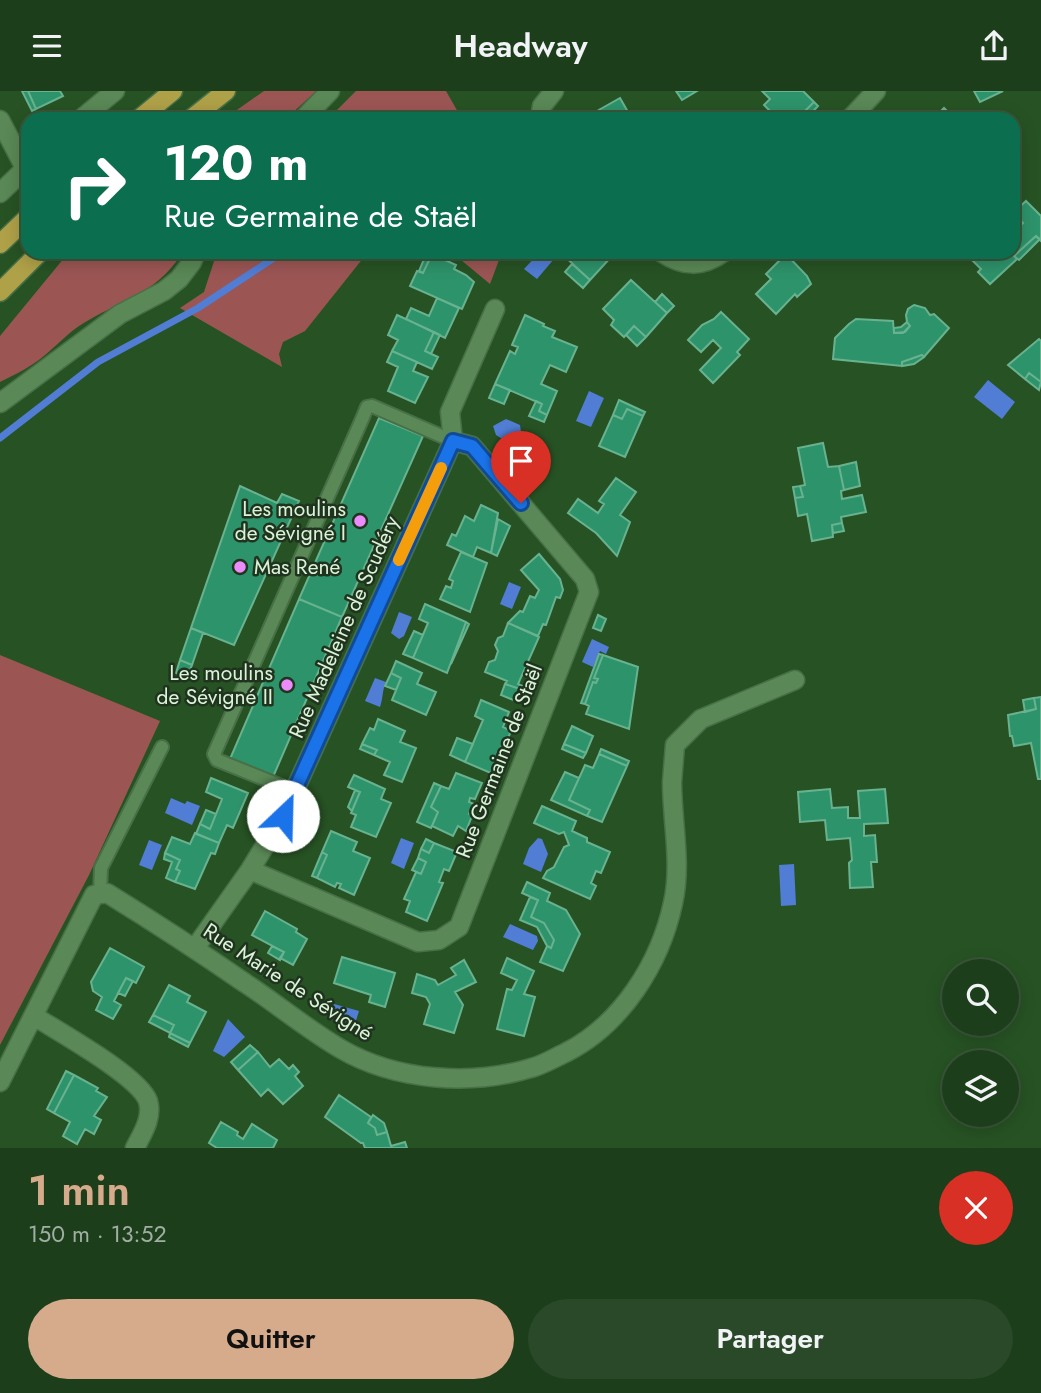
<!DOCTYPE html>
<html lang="fr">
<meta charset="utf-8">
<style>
:root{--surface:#1d3e1b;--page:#2a4928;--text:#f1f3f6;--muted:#a0aea3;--line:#3b573a;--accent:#d6ab8b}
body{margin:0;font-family:Jost,sans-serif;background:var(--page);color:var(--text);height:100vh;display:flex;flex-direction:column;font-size:26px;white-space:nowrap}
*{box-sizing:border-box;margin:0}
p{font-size:23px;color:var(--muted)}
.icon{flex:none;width:38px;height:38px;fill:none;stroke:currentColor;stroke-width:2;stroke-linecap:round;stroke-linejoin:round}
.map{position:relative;height:1057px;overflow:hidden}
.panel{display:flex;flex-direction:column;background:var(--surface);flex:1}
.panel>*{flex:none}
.guide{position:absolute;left:21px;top:21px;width:999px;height:147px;border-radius:21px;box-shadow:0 4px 18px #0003,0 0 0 2px var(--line);background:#0b6e4f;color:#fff;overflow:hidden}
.controls{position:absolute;left:942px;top:868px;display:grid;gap:14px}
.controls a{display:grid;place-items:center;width:77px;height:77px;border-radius:50%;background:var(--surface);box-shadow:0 4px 18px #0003,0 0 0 2px var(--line);font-size:35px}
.pin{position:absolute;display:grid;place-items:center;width:60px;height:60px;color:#fff;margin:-72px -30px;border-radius:50% 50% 50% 0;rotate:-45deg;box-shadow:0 0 7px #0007}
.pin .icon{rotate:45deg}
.me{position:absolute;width:77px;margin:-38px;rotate:24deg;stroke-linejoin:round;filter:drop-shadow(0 0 5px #0008)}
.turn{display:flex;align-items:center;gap:24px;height:147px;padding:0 28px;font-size:32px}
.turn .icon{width:91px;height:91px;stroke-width:2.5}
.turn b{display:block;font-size:49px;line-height:60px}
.round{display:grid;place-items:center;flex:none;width:74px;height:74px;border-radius:37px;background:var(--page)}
.head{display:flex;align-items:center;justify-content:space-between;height:119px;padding:0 28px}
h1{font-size:42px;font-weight:600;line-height:52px;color:var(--accent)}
.cta{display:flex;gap:14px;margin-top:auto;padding:14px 28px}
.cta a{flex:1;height:80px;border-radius:42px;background:var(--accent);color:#111;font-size:28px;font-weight:600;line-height:80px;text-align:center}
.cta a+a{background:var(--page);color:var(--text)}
header{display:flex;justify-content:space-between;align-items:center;height:91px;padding:0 28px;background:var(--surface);font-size:32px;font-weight:600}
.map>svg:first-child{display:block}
.green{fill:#9b5654}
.water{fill:#517dd4}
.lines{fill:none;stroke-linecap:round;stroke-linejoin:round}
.stream{stroke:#517dd4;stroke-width:7}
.building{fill:#2d936b;stroke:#69b290;stroke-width:2}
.service-casing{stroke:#487047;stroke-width:16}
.minor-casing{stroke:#487047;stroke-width:21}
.primary-casing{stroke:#487047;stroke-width:21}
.service{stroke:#5a8856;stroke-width:12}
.minor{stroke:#5a8856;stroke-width:18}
.primary{stroke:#afa148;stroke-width:18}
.route-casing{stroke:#114b97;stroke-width:18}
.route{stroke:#1a73e8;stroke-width:12}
.slow{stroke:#f59e0b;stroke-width:12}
.poi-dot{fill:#ec8cfa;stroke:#20331e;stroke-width:2.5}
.labels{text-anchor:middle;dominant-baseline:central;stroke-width:5;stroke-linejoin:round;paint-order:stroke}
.poi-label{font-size:21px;fill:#dbf4d9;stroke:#20331e;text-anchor:end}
.street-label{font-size:21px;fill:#dbf4d9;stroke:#20331e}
</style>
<header><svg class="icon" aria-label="menu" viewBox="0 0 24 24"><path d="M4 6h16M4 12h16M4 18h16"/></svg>Headway<svg class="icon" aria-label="share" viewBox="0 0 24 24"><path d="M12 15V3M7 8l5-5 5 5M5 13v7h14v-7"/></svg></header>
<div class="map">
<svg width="1041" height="1057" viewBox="0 0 1041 1057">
<rect width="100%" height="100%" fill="#275324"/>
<path class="green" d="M264,0H316L286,28H224Z
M356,0H446L462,28H328Z
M69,161H183C155,205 121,208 79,235C63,246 50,262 33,273C23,280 11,285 0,291V245Z
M217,161H368L305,240L283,251L279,263L282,276L180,217L204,201Z
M444,161H490L499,169L490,193L461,169Z
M0,564L160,630L89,784L0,954Z"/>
<path class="water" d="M540,161H546L554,168L537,188L524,178Z
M988,289L1015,311L1002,328L974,306Z
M589,300L604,307L591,336L576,330Z
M506,328L520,334L522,348L509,352L496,344L493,335Z
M509,491L521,496L512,518L500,513Z
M399,521L412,526L404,545L399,548L391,542Z
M592,548L609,556L606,563L600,560L593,576L582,571Z
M375,587L386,591C382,600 383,608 380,616L365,610Z
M171,707L185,713L187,710L200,715L192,734L165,722Z
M401,747L414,752L404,778L391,772Z
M538,747L542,748L548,763L541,781L523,773L529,757Z
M149,749L162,754L152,779L139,774Z
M794,773L796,814L781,815L779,774Z
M510,833L537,845L538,850L533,859L503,846Z
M334,913L359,920L355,933L330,926Z
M228,928L245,946L224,966L213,960Z"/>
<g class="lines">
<path class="stream" d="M0,347L98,271L198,217L283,161"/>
</g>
<path class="building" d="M22,0H28L36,18L32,20Z
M28,0H60L63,5L36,18Z
M676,0H697L682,9Z
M762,0H803L814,11L797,28H778L764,14L770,8Z
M974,0H1003L980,11Z
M620,7L632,28H583Z
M814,11L818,15L806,28H797Z
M944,17L955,28H933Z
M1026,110L1041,125V150L1036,145L1014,165L1017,168L990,193L978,181L981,178L964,161H1013V141L1023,132L1013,122Z
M1036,145L1040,148L1019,169L1014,165Z
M427,161L432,163L423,182L419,180Z
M560,161H608L612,165L590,189Z
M432,163L456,174L454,178L466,184L474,191L462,218L410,195L417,180L423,182Z
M786,163L807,185L811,193L797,206L795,203L776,223L756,203L771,188L766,183Z
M572,173L590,189L583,197L565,181Z
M631,189L667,222L646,246L634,235L624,246L611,234L614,229L603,218Z
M662,203L674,215L667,222L655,211Z
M437,207L459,217L445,247L406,228L411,217L429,225Z
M914,214L925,217L930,224L934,223L949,237L924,266L922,264L902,271V275L833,268L835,247L849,233L856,228L893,230L894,242H903L910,235L907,231L906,224L908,218Z
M721,221L749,248L737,261L740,264L713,292L700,279L721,257L713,249L701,261L688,249L702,234L714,228Z
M397,224L434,241L425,260L438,266L432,278L392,260L398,249L388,244Z
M525,224L544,233L543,235L555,240L552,246L577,256L566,281L550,274L541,293L557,300L547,324L539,320L542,313L495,293L510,260L515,263L518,256L512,254Z
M907,231L910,235L905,241L894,242V237L901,236Z
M634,235L646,246L637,255L626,244Z
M434,241L440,244L431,263L425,260Z
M1039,248L1041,250V291L1029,282L1025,288L1008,274Z
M392,260L417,271L413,280L428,286L415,312L388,300L398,276L387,271Z
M922,264L924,266L914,273L902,275V271Z
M1029,282L1041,291L1039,299L1025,288Z
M495,293L510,299L504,313L489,307Z
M619,309L645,321L643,325L627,318L622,328L613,324Z
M536,310L542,313L539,320L547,324L544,331L529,325Z
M627,318L643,325L625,366L599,355L613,324L622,328Z
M379,327L423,345L342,526L299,508Z
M823,352L828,376L839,375L844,399L841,400L842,408L862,404L866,421L841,426L842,432L832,434L833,446L812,450L807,423L798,425L795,407L803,406L800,395L805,394L798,357Z
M856,371L860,395L844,399L839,375Z
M616,387L636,401L620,424L630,431L617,465L596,442L568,422L578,408L598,422L604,413L599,410Z
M240,395L277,412L282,403L299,410L234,554L191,537Z
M800,395L803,406L795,407L793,396Z
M481,414L498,422L491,462L477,456L473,466L447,454L452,443L456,445L465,425L474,430Z
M498,428L510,435L497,465L491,462Z
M842,432L844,440L833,442L832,434Z
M461,461L487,472L470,521L440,508L446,495L451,497L453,490L449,488Z
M539,463L560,488L563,499L560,507L556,506L546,534L543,533L538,545L508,532L520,520L523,521L530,505L535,507L539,499L521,479Z
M299,508L342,526L273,686L230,668Z
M425,513L466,531L447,582L413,567L428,532L419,528Z
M598,524L606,528L601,540L593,537Z
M466,531L469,533L451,573Z
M508,532L539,546L518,593L522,595L520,598L505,593L507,590L485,581L489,571L495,569L498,560L495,554L498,547L503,545Z
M191,537L203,542L192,574L180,569Z
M414,540L423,544L413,567L403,563Z
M599,563L603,564L594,587L598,588L596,592L593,591L585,613L581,612Z
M603,564L638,576L629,638L586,623L589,615L585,613L593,591L596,592L598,588L594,587Z
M180,569L192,574L187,586L176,582Z
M396,570L422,582L417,593L436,601L426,624L392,609L401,587L391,582Z
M391,582L401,587L396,599L385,595Z
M505,593L520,598L516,610L501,604Z
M1041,606V688H1038L1031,652L1014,655L1012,645H1010L1008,624L1036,618L1034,607Z
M1034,607L1036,618L1025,621L1023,609Z
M481,609L509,621L503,636L511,640L493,683L465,671L483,629L475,625Z
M378,628L405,640L400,651L416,657L402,691L384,684L390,671L374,664L377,659L362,653L370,637L374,639Z
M572,635L593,645L586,662L564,653Z
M457,647L473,653L465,671L450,664Z
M362,653L377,659L374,664L360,658Z
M564,653L586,662L583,667L562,658Z
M601,658L629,670L627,675L599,663Z
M599,663L627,675L602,731L587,725L590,719L569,709L585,674L593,677Z
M565,681L579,687L569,709L590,719L587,725L551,709Z
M456,682L482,692L475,708L470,707L469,711L474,713L469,723L472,725L466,740L458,735L453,745L432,735L438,721L431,716L441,695L449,698Z
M354,684L385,698L381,708L391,712L376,746L351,736L356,724L351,722L360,701L348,696Z
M211,687L248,702L233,737L227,734L219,752L196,743L200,733L210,738L222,708L206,701Z
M434,692L441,695L431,716L438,721L431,737L417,731Z
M830,698L832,717L848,716V727H860L858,700L885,698L888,732L864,733V745L875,744L877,771H871L873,796L850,797L849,772L852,769L850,747L827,749L825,729L800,731L798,701Z
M355,699L360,701L352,720L348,716Z
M542,715L576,730L572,740L587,747V751L610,761L601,782L596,780L591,792L596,795L590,808L543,787L547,780L554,776L564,756L569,754L564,741L559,743L534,732Z
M206,719L216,723L210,738L200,733Z
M331,740L357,751L353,760L370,767L354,804L339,797L341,793L337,792L335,796L317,787L327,764L322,761Z
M195,742L219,752L215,763L211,762L195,798L175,791L180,780L176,778L180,769L165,762L172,746L190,753Z
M426,748L434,752L429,762L421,758Z
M434,752L457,761L449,780L444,778L439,791L443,792L427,830L406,821L410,810L404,808L416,781L421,783L426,771L418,767L421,758L429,762Z
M322,761L327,764L317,787L312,785Z
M165,762L180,769L176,778L180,780L175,791L166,787L172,771L164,768Z
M418,767L426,771L421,783L412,779Z
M527,791L550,802L547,810L566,819L580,843L563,880L540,871L547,855L551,857L554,849L544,832L531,826L538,809L522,802Z
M530,806L538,809L531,826L544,832L554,849L551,857L547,855L537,836L520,829Z
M265,820L297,838L296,841L307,848L293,874L280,867L284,861L252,844Z
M272,855L284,861L280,869L268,862Z
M110,857L144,876L136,892L126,887L114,910L121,914L113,928L96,919L102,906L93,900L91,891Z
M342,866L395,882L385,916L369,911L371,904L334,892Z
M507,867L534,880L524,903L535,906L524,945L497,938L507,898L512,899L517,889L501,882Z
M464,869L476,891L455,901L463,914L454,942L424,933L430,913L426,906L412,902L417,883L435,889L438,894L456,884L451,877Z
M126,887L133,890L125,905L118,902Z
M169,894L190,905L187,911L206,921L190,952L170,942L174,934L153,924Z
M153,924L174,934L170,942L149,931Z
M170,942L190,952L188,956L169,946Z
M250,954L258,961L238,979L231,971Z
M258,961L270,976L279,968L289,978L293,974L299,981L295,985L303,995L283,1013L268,998L261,1005L238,979Z
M66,980L74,984L54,1022L47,1018Z
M74,984L98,997L96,1000L107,1006L94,1025L101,1029L94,1043L85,1038L77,1053L63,1045L70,1031L54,1022Z
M339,1004L371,1026L368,1032L375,1037L377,1044L387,1041L391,1055L405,1051L407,1057H365L363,1052H361L325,1026Z
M373,1024L384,1032L387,1041L377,1044L375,1037L368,1032Z
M221,1031L238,1041L237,1044L243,1048L252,1033L277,1049L273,1057H217L209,1052Z"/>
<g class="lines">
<g class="service-casing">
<path id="service" d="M294,700L217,669L214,663L363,326L367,316L372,315L453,350
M100,802L101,777L162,656"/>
</g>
<g class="minor-casing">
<path id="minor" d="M81,28L115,0
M303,28L330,0
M540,28L542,15L554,0
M850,28L876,0
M0,29L25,77
M0,102L28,75
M661,161C683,176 702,177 724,161
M0,312L120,223L164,200L179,188L192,171L196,161
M250,779L418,851L439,849L459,836L589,501L585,488L472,355L453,350
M195,857L250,779L283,725L453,350L450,321L495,218
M34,925C59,941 139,985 148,1010C153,1027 142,1043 135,1057
M0,991L94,804L107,802C154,831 200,861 245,892C277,913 308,939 341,958C396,990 471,995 531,977C543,974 554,967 565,962C621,934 660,873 673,812C682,773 672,731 672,691C673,679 674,666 675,654L701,628L795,589"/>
</g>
<g class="primary-casing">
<path id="primary" d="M139,28L173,0
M191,28L226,0
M0,153L28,126
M0,201L40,161"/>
</g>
<use href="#service" class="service"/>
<use href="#minor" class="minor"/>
<use href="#primary" class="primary"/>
</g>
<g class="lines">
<g class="route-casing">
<path id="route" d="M283,725L453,350L472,355L521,412"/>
</g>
<use href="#route" class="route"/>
<path class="slow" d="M399,469L441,377"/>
</g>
<g class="poi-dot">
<circle cx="360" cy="430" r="7"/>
<circle cx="240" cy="476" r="7"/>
<circle cx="287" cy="594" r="7"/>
</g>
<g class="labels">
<g class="poi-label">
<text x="346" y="418">Les moulins<tspan x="346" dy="24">de Sévigné I</tspan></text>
<text x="254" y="476" text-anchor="start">Mas René</text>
<text x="273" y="582">Les moulins<tspan x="273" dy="24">de Sévigné II</tspan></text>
</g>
<g class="street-label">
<text transform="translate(344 536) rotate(-66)">Rue Madeleine de Scudéry</text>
<text transform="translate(499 670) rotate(-69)">Rue Germaine de Staël</text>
<text transform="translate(288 891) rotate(33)">Rue Marie de Sévigné</text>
</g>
</g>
</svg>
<div class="controls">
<a><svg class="icon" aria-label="search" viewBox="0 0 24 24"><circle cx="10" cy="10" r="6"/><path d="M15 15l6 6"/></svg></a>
<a><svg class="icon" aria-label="layers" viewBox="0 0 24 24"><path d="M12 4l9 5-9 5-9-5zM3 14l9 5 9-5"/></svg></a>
</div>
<div class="pin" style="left:521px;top:412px;background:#d93025"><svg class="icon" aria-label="arrive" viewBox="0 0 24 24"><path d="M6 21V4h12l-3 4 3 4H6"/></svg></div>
<svg class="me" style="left:283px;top:725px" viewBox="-20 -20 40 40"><circle r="19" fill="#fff"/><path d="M0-13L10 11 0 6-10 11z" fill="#1a73e8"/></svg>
<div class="guide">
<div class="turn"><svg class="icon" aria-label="right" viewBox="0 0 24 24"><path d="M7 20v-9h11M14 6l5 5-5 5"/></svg><div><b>120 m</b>Rue Germaine de Staël</div></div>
</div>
</div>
<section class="panel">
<div class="head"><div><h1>1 min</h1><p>150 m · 13:52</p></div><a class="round" style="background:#d93025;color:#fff"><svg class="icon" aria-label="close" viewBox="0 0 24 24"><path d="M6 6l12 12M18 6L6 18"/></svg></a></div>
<div class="cta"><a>Quitter</a><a>Partager</a></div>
</section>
